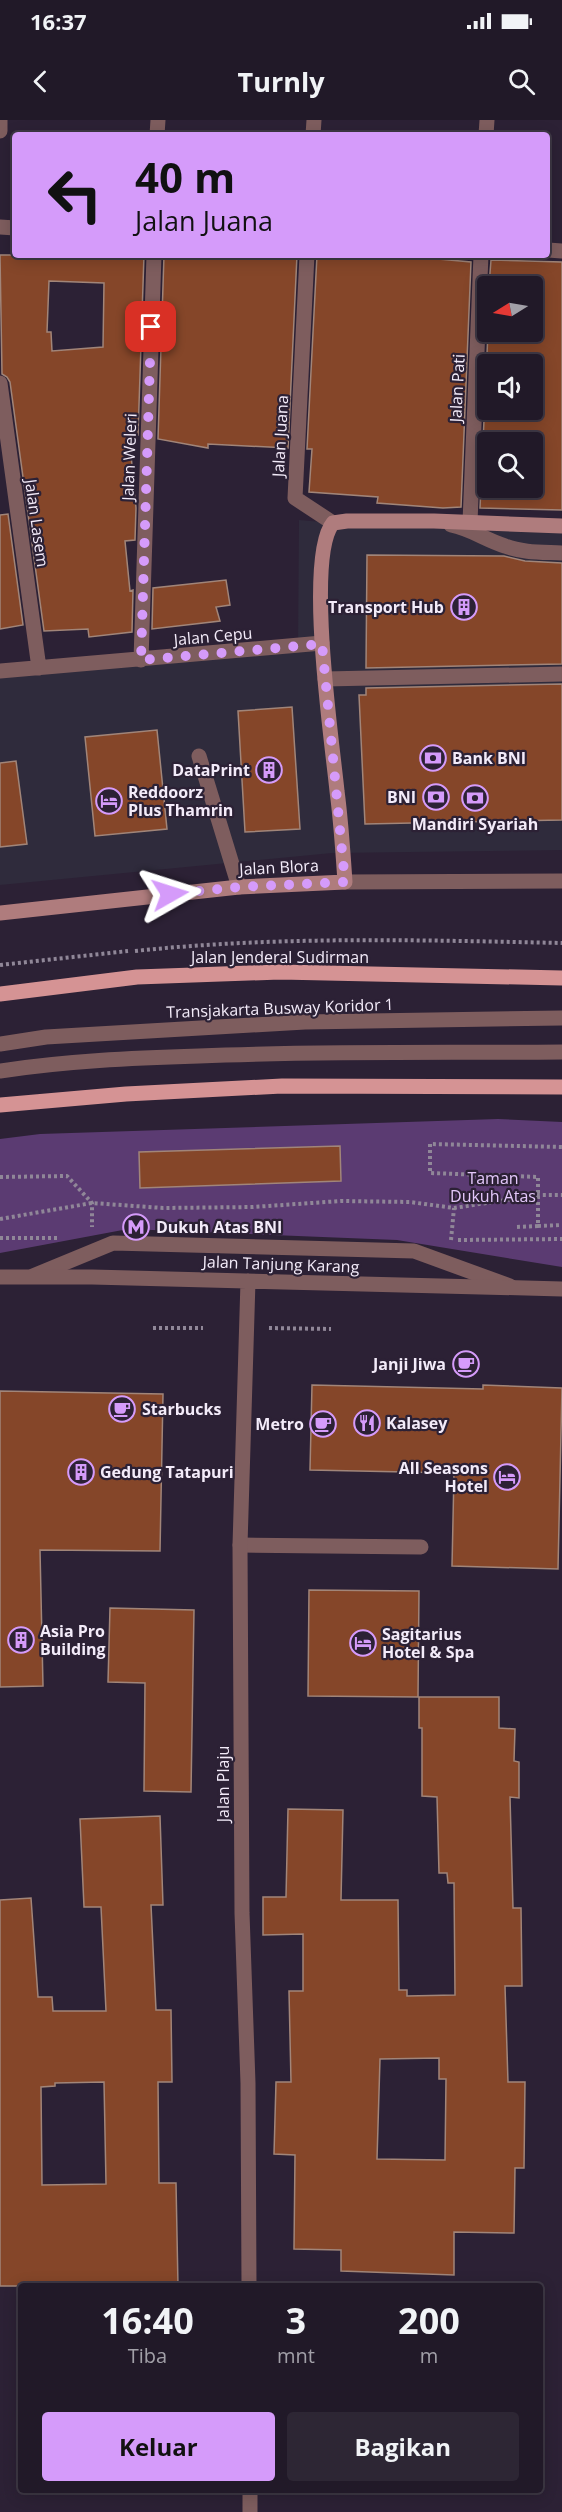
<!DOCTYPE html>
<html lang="id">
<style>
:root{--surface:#211928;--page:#2d2634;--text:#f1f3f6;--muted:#a2a0a8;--line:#3e3845;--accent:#d59bfa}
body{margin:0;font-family:"Open Sans",sans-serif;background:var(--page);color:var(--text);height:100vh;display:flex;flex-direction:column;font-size:22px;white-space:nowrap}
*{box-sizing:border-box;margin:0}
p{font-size:20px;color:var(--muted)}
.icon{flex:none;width:33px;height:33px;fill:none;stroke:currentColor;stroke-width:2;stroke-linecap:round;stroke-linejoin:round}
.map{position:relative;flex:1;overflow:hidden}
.panel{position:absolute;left:18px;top:2163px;width:525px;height:210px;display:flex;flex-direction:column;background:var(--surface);border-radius:6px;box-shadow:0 3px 15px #0003,0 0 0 2px var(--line)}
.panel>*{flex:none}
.top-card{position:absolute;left:12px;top:12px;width:538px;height:126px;border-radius:6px;box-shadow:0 3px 15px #0003,0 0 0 2px var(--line);background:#d59bfa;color:#111;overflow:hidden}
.needle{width:39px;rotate:259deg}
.fabs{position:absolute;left:477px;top:156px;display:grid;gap:12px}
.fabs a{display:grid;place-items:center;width:66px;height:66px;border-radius:6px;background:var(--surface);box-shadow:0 3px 15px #0003,0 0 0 2px var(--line);font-size:30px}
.pin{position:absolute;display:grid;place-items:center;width:51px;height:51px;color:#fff;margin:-26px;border-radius:12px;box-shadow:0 3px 9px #0006}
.me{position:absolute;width:66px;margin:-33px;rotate:84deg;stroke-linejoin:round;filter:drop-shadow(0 0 4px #0008)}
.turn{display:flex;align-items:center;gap:21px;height:126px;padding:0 24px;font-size:27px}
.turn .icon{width:78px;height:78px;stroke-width:2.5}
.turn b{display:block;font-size:42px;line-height:51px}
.eta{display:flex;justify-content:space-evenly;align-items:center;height:102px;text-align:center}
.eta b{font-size:36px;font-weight:700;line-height:42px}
.button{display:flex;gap:12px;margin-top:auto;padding:12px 24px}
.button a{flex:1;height:69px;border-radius:6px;background:var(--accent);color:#111;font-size:24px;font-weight:700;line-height:69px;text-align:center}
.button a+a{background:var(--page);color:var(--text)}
.status{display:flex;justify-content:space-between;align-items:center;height:42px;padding:0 30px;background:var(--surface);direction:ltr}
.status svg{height:16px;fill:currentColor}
header{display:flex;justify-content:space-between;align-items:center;height:78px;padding:0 24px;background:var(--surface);font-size:27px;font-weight:700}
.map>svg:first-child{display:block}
.commercial{fill:#2f2b3c}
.green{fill:#5b3b72}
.building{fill:#854629;stroke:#a18579;stroke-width:1.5;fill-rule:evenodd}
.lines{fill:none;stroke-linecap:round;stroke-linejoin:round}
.path{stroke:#908798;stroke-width:4;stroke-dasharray:3 3;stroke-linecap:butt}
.lane{stroke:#7e5d5e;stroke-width:15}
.street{stroke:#7e5d5e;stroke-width:15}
.secondary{stroke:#af7c7d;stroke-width:15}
.primary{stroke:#d59394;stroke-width:15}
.route{stroke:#d59bfa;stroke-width:10;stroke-dasharray:0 18}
.labels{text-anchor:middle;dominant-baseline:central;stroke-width:4.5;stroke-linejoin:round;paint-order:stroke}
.street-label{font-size:16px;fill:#f3ebf9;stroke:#2c2135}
.poi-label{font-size:16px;font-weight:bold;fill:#f3ebf9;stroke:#2c2135;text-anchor:start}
.park-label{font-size:16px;fill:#e3c7fa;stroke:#2c2135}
</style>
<div class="status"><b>16:37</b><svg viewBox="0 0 49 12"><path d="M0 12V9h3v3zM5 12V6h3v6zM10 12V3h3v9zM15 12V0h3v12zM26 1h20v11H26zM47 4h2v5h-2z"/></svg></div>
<header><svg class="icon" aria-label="back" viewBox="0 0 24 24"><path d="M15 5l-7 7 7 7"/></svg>Turnly<svg class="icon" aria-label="search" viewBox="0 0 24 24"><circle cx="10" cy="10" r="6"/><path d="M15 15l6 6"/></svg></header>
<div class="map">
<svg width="562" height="2392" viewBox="0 0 562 2392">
<rect width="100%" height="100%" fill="#2c2135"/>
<path class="commercial" d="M299,400L333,403L562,411V730L332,733L0,765V550L298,530Z"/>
<path class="green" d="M498,999L562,1002V1147L397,1120L128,1109L0,1133V1019L40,1014Z"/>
<path class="building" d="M0,135H144L138,315L129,314L136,388L135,420L125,421L130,471L133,470L132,512L89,517L88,509L44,511L10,262L7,257L2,254ZM49,161L104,163L103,227L52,231L51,212H47Z
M164,135H297L288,328L208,324V328L158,319Z
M317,135H394L471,142L461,387L443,388L377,383L378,377L309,372L312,329H307Z
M491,140L562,142V390L480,388L488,212H532V166H489ZM488,244H532V290H488ZM488,322H532V368H488Z
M8,394L23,505L0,509V395Z
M367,435L504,436L525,441L562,443V544L366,548Z
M226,460L230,485L216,487L220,501L152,509L153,468Z
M562,564V700L365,704L359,575H366V568Z
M292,587L300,709L245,712L238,591Z
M157,610L167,709L95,716L85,617Z
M16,641L27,724L0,727V643Z
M340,1026L341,1061L140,1068L139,1032Z
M312,1265L483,1269V1265L562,1268L558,1449L452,1446L454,1353L310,1350Z
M0,1271L163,1274L160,1431L40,1430L43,1566L0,1567Z
M309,1470L419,1471L418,1577L308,1576Z
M110,1488L194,1490L191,1672L144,1671L145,1563L108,1562Z
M419,1577H499V1608L515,1609L514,1641L519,1642V1678L510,1677L513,1788H521L522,1866H505L508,1962H525L524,2048H515L514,2113L454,2112V2155L341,2151V2130L294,2129L295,2035L274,2034L276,1962H291L289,1871H303V1814L263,1815V1777H286L288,1689L343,1690L341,1780H398L399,1870H407V1876L455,1875L454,1763H448L447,1753H439L437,1677L422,1676V1608H419ZM439,1938V1959H446L445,2040L377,2039L380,1939Z
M160,1696L163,1785H151L156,1890H171L172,1962H158L159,2063H176L178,2166H0V1780L31,1778L38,1877H52L53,1891H106L101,1787H84L80,1699ZM104,1962L106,2064L42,2065L41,1967L55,1966V1963Z"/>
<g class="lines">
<path class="path" d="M135,831C277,816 420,820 562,823
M0,845L128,831
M0,1057L67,1056L92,1083V1107
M0,1099L92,1083L163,1088L253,1087L341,1081L410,1082L454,1088L538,1075H562
M538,1106L562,1105
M517,1107L538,1106V1057L430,1053V1024L562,1027
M0,1118H59
M451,1120L454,1088
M458,1120L562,1119
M153,1208H203
M269,1208L331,1209"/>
<path class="lane" d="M451,405C471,409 486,420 505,426C523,433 543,432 562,433
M325,559L562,554
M199,636L239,767
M0,924L46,917L305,902L562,898
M0,951C66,941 132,938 199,936C320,931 441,933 562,932
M33,1156L113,1123L414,1131L510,1166
M240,1425L421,1427"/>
<path class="street" d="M0,11V0
M157,15L158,0
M313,15L314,0
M486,15L487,0
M0,107L15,108
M548,130L562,131
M307,135L295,378L333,403
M0,263L39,548
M470,402L481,135
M141,540L154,135
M0,551L322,523
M345,762L562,761
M0,1157H92L562,1169
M248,1161L240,1425L242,1793L248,1963L249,2166
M250,2370V2392"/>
<path class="secondary" d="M0,793L239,767L345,762C343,732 341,701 337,671C332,621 305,437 333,403L347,401H434L562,406"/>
<path class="primary" d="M0,874L137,857L280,852L562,858
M0,985L126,974L282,966L562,967"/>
</g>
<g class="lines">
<path class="route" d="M151,207L141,540L322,524L345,762L239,767L170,774"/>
</g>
<defs>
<g id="building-ring" transform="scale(1.35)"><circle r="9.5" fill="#2c2135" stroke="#d59bfa" stroke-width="1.5"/><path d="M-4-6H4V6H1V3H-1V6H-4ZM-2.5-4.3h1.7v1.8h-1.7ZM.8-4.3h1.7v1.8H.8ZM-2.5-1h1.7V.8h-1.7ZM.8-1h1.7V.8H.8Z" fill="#d59bfa"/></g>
<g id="bank-ring" transform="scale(1.35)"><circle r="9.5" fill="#2c2135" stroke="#d59bfa" stroke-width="1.5"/><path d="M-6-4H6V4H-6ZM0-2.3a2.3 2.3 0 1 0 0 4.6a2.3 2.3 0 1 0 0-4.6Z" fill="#d59bfa"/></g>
<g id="hotel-ring" transform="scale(1.35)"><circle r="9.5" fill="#2c2135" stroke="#d59bfa" stroke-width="1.5"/><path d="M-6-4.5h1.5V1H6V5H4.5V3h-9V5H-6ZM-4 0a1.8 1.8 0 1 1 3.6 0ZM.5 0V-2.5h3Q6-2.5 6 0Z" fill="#d59bfa"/></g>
<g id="metro-ring" transform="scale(1.35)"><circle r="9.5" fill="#2c2135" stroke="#d59bfa" stroke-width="1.5"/><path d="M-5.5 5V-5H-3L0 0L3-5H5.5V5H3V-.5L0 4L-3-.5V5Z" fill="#d59bfa"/></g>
<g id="cafe-ring" transform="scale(1.35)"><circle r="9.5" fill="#2c2135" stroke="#d59bfa" stroke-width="1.5"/><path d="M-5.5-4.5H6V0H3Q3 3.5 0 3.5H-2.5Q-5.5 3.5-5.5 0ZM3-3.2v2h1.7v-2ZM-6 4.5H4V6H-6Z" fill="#d59bfa"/></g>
<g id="restaurant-ring" transform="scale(1.35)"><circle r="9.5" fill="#2c2135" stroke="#d59bfa" stroke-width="1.5"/><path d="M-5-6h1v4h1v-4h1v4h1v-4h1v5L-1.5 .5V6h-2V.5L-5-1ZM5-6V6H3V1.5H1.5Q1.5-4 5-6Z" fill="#d59bfa"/></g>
</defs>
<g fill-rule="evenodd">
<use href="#building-ring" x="464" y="487"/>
<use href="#bank-ring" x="433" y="638"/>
<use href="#building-ring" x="269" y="650"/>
<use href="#bank-ring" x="436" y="677"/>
<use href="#bank-ring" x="475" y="678"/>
<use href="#hotel-ring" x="109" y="681"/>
<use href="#metro-ring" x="136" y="1107"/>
<use href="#cafe-ring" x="466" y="1244"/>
<use href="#cafe-ring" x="122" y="1289"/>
<use href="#restaurant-ring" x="367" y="1303"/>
<use href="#cafe-ring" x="323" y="1304"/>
<use href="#building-ring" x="81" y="1352"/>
<use href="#hotel-ring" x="507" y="1357"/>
<use href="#building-ring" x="21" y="1520"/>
<use href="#hotel-ring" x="363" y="1523"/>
</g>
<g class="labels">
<g class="street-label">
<text transform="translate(457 268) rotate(-87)">Jalan Pati</text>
<text transform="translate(280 316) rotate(-87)">Jalan Juana</text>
<text transform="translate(129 337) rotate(-88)">Jalan Weleri</text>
<text transform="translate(37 403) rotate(82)">Jalan Lasem</text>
<text transform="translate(213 516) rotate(-5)">Jalan Cepu</text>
<text transform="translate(279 747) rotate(-3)">Jalan Blora</text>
<text x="280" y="837">Jalan Jenderal Sudirman</text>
<text transform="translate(280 888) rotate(-2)">Transjakarta Busway Koridor 1</text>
<text transform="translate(281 1144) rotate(2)">Jalan Tanjung Karang</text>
<text transform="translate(223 1664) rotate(-90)">Jalan Plaju</text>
</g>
<g class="poi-label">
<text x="444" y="487" text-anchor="end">Transport Hub</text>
<text x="452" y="638">Bank BNI</text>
<text x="250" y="650" text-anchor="end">DataPrint</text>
<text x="128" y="672">Reddoorz<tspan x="128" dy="18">Plus Thamrin</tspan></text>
<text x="416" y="677" text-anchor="end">BNI</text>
<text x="475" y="704" text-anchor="middle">Mandiri Syariah</text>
<text x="156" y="1107">Dukuh Atas BNI</text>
<text x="446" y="1244" text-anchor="end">Janji Jiwa</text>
<text x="142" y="1289">Starbucks</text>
<text x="386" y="1303">Kalasey</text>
<text x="304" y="1304" text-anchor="end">Metro</text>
<text x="488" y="1348" text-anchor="end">All Seasons<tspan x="488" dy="18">Hotel</tspan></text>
<text x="100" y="1352">Gedung Tatapuri</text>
<text x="40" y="1511">Asia Pro<tspan x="40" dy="18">Building</tspan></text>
<text x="382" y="1514">Sagitarius<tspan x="382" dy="18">Hotel &amp; Spa</tspan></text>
</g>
<g class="park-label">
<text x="493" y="1058">Taman<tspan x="493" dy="18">Dukuh Atas</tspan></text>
</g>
</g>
</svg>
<div class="fabs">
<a><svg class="needle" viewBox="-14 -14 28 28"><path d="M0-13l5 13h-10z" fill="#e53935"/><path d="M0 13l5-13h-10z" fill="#a2a0a8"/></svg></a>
<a><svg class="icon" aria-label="sound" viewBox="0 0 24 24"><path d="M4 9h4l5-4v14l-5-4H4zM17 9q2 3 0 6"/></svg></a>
<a><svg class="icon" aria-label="search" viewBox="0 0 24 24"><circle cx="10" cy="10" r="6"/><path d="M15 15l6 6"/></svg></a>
</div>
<div class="pin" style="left:151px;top:207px;background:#d93025"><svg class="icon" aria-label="arrive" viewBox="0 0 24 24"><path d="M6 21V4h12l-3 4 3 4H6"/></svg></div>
<svg class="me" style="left:170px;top:774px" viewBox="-20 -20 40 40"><path d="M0-17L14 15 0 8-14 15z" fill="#d59bfa" stroke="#fff" stroke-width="4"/></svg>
<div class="top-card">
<div class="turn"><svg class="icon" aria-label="left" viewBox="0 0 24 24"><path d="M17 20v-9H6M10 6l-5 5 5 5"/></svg><div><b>40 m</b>Jalan Juana</div></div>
</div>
<section class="panel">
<div class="eta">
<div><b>16:40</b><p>Tiba</p></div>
<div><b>3</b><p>mnt</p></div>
<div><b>200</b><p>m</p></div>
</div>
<div class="button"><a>Keluar</a><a>Bagikan</a></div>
</section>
</div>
